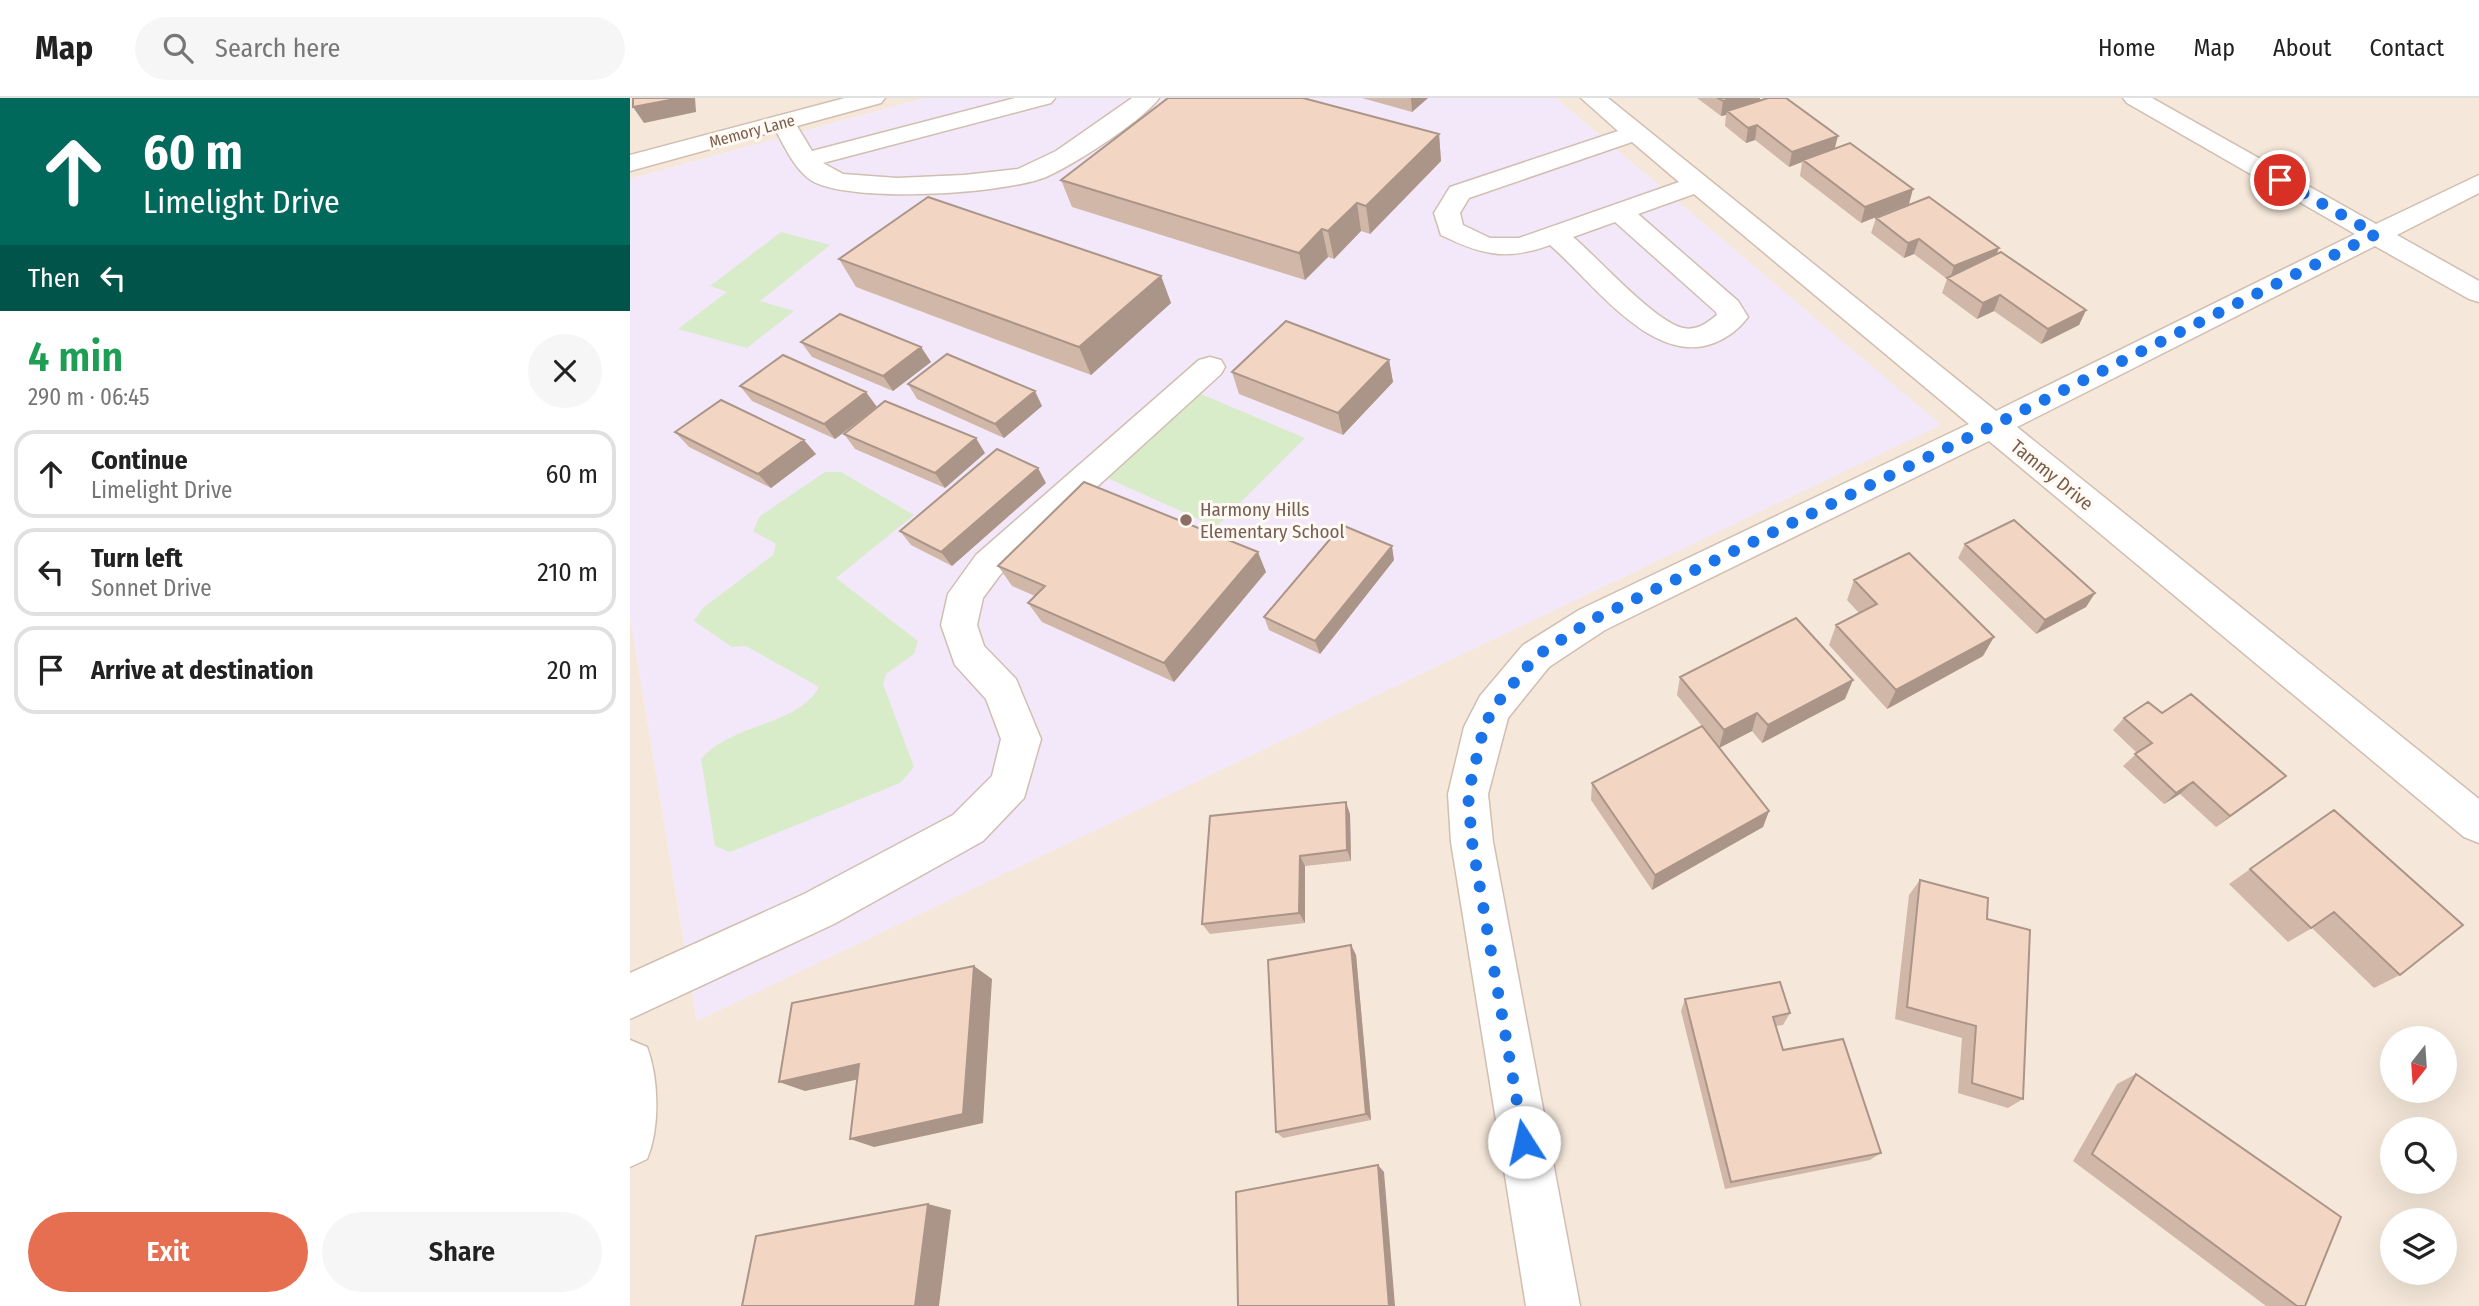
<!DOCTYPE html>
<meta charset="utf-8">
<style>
:root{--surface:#fff;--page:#f6f6f6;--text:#222;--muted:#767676;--line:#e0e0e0;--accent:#e76f51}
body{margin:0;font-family:"Fira Sans Condensed",sans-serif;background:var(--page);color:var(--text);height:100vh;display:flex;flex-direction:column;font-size:26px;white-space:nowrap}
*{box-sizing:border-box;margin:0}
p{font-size:23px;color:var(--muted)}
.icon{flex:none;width:38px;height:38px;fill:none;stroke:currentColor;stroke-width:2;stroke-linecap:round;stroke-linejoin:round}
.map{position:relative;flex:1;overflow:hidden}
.drawer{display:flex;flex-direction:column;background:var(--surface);width:630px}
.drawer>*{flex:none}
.top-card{background:#00695c;color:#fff;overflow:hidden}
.needle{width:46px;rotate:197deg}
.fabs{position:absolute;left:1750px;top:928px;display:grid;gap:14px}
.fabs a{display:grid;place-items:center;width:77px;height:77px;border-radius:50%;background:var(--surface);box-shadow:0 7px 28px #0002;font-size:35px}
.pin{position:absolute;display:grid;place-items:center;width:60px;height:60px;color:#fff;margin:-30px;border:4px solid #fff;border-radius:50%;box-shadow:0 2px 7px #0007}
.me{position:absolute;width:77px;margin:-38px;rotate:350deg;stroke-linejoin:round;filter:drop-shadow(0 0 5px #0008)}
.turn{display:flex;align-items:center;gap:24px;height:147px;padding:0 28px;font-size:32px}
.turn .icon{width:91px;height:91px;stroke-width:2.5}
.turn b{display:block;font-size:49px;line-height:60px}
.then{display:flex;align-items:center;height:66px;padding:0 28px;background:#0003;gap:14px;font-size:26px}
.round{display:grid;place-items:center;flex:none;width:74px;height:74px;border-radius:37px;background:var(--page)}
.summary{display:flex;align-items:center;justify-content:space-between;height:119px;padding:0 28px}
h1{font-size:42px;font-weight:600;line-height:52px;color:#1e9e55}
.primary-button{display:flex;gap:14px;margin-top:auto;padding:14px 28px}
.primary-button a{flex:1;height:80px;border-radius:42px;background:var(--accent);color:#fff;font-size:28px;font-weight:600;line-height:80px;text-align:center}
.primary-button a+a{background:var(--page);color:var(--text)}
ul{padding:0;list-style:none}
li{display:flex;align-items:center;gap:21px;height:88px;margin:0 14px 10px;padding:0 14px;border:4px solid var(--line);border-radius:21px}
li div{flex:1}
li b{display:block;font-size:26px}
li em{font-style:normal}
header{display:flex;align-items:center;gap:42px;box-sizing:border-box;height:98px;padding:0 35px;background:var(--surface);border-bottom:2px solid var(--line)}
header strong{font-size:33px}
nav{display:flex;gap:38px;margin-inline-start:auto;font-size:24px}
.search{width:490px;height:63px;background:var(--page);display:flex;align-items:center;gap:18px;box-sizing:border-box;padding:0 24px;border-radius:38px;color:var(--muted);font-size:26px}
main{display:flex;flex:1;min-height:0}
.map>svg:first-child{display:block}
.residential{fill:#f5e8da;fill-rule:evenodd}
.education{fill:#f3e8fa}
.green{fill:#d8ecc9}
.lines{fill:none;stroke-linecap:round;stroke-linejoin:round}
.minor-casing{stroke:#d1beb0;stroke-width:3}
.minor{fill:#fff;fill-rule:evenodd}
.wall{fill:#d1b7a8}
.shaded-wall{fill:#aa9588}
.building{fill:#f3d5c3;stroke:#aa9588;stroke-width:2}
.route{stroke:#1a73e8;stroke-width:12;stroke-dasharray:0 21.6}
.education-dot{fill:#8d6e63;stroke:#fffaf3;stroke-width:2.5}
.labels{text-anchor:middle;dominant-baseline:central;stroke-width:6;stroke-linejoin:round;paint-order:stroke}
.far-street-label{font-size:16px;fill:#7a5c4d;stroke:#fffaf3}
.street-label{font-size:19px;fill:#7a5c4d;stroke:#fffaf3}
.education-label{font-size:19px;fill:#785e54;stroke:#fffaf3;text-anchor:start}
</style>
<header>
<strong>Map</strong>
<div class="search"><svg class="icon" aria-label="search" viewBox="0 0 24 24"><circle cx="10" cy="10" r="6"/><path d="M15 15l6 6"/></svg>Search here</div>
<nav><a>Home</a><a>Map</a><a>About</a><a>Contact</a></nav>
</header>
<main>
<section class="drawer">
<div class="top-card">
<div class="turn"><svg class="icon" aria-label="ahead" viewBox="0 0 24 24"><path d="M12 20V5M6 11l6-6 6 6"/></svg><div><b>60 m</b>Limelight Drive</div></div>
<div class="then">Then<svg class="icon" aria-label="left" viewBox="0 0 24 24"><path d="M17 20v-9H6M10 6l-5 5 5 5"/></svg></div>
</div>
<div class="summary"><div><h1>4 min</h1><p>290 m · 06:45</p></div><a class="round"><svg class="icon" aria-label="close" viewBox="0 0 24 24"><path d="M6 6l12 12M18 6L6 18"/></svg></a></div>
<ul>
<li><svg class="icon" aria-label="ahead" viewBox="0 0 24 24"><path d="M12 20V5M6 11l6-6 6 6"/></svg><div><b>Continue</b><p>Limelight Drive</p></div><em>60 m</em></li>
<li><svg class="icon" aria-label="left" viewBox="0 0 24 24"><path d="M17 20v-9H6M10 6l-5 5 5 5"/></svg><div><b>Turn left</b><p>Sonnet Drive</p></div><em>210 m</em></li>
<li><svg class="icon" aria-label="arrive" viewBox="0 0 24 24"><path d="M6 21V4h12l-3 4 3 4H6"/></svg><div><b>Arrive at destination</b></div><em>20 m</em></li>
</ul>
<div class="primary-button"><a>Exit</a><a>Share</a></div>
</section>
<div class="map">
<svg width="1849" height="1208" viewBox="0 0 1849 1208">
<rect width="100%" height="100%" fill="#fdf6ec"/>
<path class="residential" d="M0,0H295L0,81Z
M926,0H1849V1208H0V518L67,922L1310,327ZM1762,940H1815V992H1762ZM1762,1031H1815V1083H1762ZM1762,1122H1815V1174H1762Z"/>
<path class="education" d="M295,0H926L1311,327L67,923L0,518V81Z"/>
<path class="green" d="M151,134L200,147L130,203L164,213L117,250L48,231L97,194L80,188Z
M566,294L675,340L586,429L473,378Z
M195,374H211L284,417L206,480L288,543L284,556L256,576L253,586L284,669L270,685L100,754L85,748L71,661C102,625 168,628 189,589L116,548L102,549L64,523L73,510L143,457L146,446L123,433L130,418Z"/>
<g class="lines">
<g class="minor-casing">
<path id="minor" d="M215,0H255L251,5L167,28L182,53L385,0H425L421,5L193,65L213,76L267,80L334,77L388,71L426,53L502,0H529C514,22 442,68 416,79C373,96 225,105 184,84C166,74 156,51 146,33L0,73V57Z
M951,0H978L1366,313L1725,136L1497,5L1493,0H1522L1746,126L1849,77V95L1767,137L1849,183V204L1839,201L1745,148L1387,329L1849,701V745L1834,739L1359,343L975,532L919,569L878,620L858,696L863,744L950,1208H896L821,744L818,696L834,629L850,598L893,547L949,512L1339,326L1064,96L1008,116L1108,203L1118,219C1109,231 1097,240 1084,245C1022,269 962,183 920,147C876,163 852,157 811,137L804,115L820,89L988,33ZM1002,44L1049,84L889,140H860L833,127L830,115L839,100ZM985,124L1086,214L1087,217C1077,225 1067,233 1053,230C1025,224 968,160 943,139Z
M580,259L591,262L595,269L591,276L370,477L353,500L347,527L354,548L386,581L411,641L394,700L353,743L204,826L0,921V875L174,796L323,717L362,678L371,641L356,601L325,567L311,527L318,496L346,457L569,262Z
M0,942L17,949C29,980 30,1031 17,1061L0,1069Z"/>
</g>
<use href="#minor" class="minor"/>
</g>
<path class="wall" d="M732,0H798L782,14Z
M1067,0H1130V3L1205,51L1279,106L1231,125L1170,78L1172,64L1159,69L1125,42L1116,45L1095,28L1096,17L1091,18Z
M809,36L811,63L740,136L731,133L704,161L698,159L675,182L442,109L431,82Z
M1246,120L1366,156L1456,212L1449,227L1411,246L1364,213L1347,221L1312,195L1317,181L1284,156L1274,160L1241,135Z
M209,161L531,178L541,205L461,277L226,189Z
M171,244L291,249L301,264L263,293L182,259Z
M759,262L763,284L713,337L609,296L602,274Z
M278,286L412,308L374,340L287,301Z
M110,288L247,309L205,341L122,303Z
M45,334L186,356L141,390L59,349Z
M214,336L355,355L315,390L225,351Z
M416,385L322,468L281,447L270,433Z
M1335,446L1465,495L1456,509L1406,536L1328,460Z
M764,462L690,556L639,532L634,519Z
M368,468L636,474L544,584L412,524L398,505L405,498L382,488Z
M1224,482L1353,558L1257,611L1199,547L1206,527L1229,515L1217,502Z
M1050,579L1215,601L1132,645L1122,633L1089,650L1139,713L1133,729L1022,792L961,702L962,685L1072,628L1047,597Z
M1532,615L1656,678L1641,690L1586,729L1550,696L1534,706L1493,668L1507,655L1483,632L1494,620Z
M1704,712L1770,877L1744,890L1682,830L1658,844L1599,786Z
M720,716L721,763L675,768V825L580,836L572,826Z
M1290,782L1357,821L1393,1001L1378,1010L1328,995L1332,940L1265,921L1279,797Z
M721,847L726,857L741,1022L653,1040L646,1034Z
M1055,901L1160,915L1153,927L1146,928L1153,952L1251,1055L1240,1062L1095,1091L1051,913Z
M1506,976L1675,1208H1636L1443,1063L1487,986Z"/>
<path class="shaded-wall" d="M50,0H65L66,14L14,25L3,9Z
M781,0H798L782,14Z
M1103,0H1130L1129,6L1097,13L1096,17L1091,18L1093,3Z
M1127,27L1125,42L1116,45L1118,30Z
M809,36L811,63L740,136L736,108Z
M1208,38L1204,53L1173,62L1172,64L1159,69L1162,54Z
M1283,91L1279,106L1231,125L1235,109Z
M727,105L731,133L704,161L698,133Z
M692,131L698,159L675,182L669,155Z
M1289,141L1284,156L1274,160L1278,145Z
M1369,150L1363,165L1320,181L1324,168Z
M531,178L541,205L461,277L449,249Z
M1370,197L1364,213L1347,221L1353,205Z
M1456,212L1449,227L1411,246L1418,231Z
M291,249L301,264L263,293L253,278Z
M759,262L763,284L713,337L708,315Z
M405,293L412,308L374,340L365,326Z
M236,294L247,309L205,341L194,326Z
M346,340L355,355L315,390L305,375Z
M174,342L186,356L141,390L128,376Z
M408,370L416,385L322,468L311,454Z
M762,448L764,462L690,556L685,543Z
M628,454L636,474L544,584L534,565Z
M1465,495L1456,509L1406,536L1415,522Z
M1364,539L1353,558L1257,611L1266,592Z
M1223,582L1215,601L1132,645L1138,627Z
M1127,615L1122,633L1089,650L1094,632Z
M1656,678L1641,690L1586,729L1600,718Z
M1563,684L1550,696L1534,706L1546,695Z
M716,704L720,716L721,763L717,752Z
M1139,713L1133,729L1022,792L1025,777Z
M670,758L675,768V825L669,815Z
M721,847L726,857L741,1022L736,1016Z
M344,868L362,881L353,1025L244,1049L220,1041Z
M229,966L252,976L175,993L149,984Z
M748,1067L754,1074L765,1208H759Z
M298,1106L321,1112L309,1208H285Z"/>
<path class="building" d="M3,0H50L3,9Z
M538,0H673L809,36L736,108L727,105L698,133L692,131L669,155L431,82Z
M1088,0H1103L1093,3Z
M1138,0H1156L1208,38L1162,54L1127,27L1118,30L1097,13Z
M1220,45L1283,91L1235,109L1173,62Z
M298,99L531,178L449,249L209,161Z
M1299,99L1369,150L1324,168L1289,141L1278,145L1246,120Z
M1371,154L1456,212L1418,231L1370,197L1353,205L1317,180Z
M210,216L291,249L253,278L171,244Z
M656,223L759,262L708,315L602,274Z
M317,256L405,293L365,326L278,286Z
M153,257L236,294L194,326L110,288Z
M91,302L174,342L128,376L45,334Z
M255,303L346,340L305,375L214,336Z
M367,351L408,370L311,454L270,433Z
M454,384L628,454L534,565L398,505L415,488L368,468Z
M1384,422L1465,495L1415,522L1335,446Z
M712,427L762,448L685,543L634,519Z
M1279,455L1364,539L1266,592L1206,527L1247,506L1224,482Z
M1166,520L1223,582L1138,627L1127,615L1094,632L1050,579Z
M1561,596L1656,678L1600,718L1563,684L1546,695L1505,656L1522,645L1494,620L1518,604L1532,615Z
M1072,628L1139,713L1025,777L962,685Z
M716,704L717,752L670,758L669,815L572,826L580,718Z
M1704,712L1833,827L1770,877L1704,814L1681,830L1620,771Z
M1290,782L1358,800L1357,821L1400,832L1393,1001L1342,985L1346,928L1277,909Z
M721,847L736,1016L646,1034L638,862Z
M344,868L333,1016L220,1041L229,966L149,984L162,905Z
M1150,884L1160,915L1143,919L1153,952L1213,941L1251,1055L1101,1084L1055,901Z
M1506,976L1711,1119L1675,1208H1667L1462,1056Z
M748,1067L759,1208H608L606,1094Z
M298,1106L285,1208H112L126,1138Z"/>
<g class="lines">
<path class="route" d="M894,1044L842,744L838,696L854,629L864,609L906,558L962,522L1362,328L1746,136L1650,82"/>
</g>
<circle class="education-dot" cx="556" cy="422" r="7"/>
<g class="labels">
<g class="far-street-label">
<text transform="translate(122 33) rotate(-15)">Memory Lane</text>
</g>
<g class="street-label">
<text transform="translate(1422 377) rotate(39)">Tammy Drive</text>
</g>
<g class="education-label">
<text x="570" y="411">Harmony Hills<tspan x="570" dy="22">Elementary School</tspan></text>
</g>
</g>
</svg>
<div class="fabs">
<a><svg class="needle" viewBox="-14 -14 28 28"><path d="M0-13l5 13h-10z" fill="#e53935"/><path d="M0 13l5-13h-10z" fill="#767676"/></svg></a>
<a><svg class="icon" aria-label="search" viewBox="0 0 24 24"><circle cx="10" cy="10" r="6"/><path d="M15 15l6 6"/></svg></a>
<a><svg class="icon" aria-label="layers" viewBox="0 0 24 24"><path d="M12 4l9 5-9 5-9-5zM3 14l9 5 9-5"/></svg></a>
</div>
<div class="pin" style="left:1650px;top:82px;background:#d93025"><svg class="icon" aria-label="arrive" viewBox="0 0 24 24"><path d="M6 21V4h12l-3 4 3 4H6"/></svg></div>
<svg class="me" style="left:894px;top:1044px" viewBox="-20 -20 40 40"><circle r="19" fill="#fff"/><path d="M0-13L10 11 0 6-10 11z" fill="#1a73e8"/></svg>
</div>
</main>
